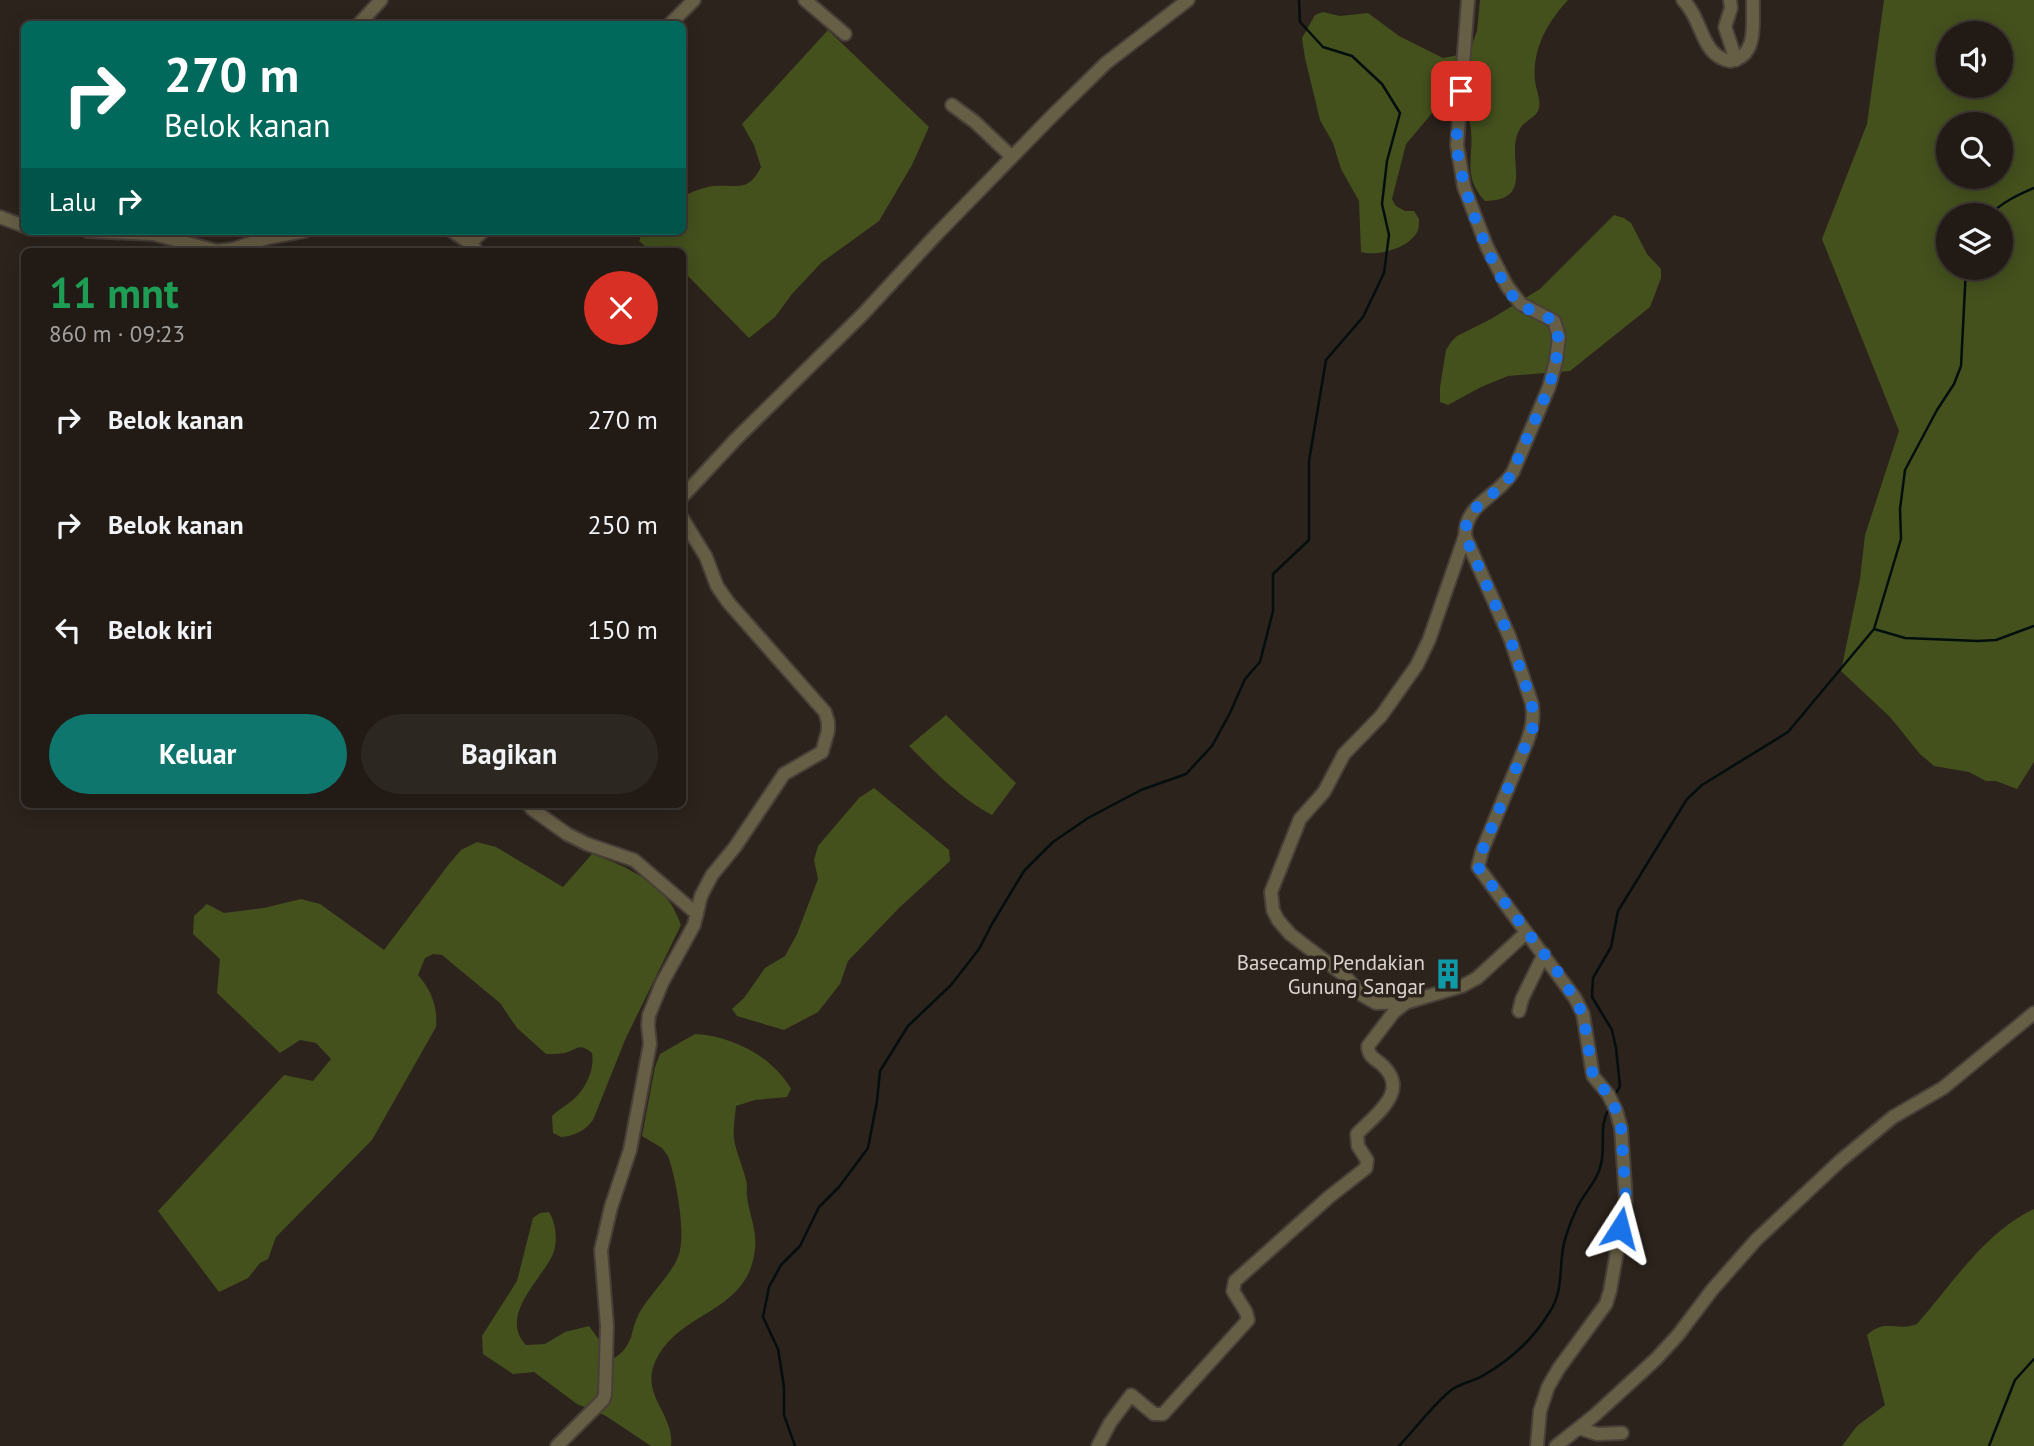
<!DOCTYPE html>
<html lang="id">
<meta charset="utf-8">
<style>
:root{--surface:#211a15;--page:#2d2722;--text:#f1f3f6;--muted:#a2a1a0;--line:#3e3834;--accent:#0f766e}
body{margin:0;font-family:"PT Sans",sans-serif;background:var(--page);color:var(--text);height:100vh;display:flex;flex-direction:column;font-size:26px;white-space:nowrap}
*{box-sizing:border-box;margin:0}
p{font-size:23px;color:var(--muted)}
.icon{flex:none;width:38px;height:38px;fill:none;stroke:currentColor;stroke-width:2;stroke-linecap:round;stroke-linejoin:round}
.map{position:relative;flex:1;overflow:hidden}
.sheet{position:absolute;left:21px;top:248px;width:665px;height:560px;display:flex;flex-direction:column;background:var(--surface);border-radius:10px;box-shadow:0 4px 18px #0003,0 0 0 2px var(--line)}
.sheet>*{flex:none}
.guide{position:absolute;left:21px;top:21px;width:665px;height:214px;border-radius:10px;box-shadow:0 4px 18px #0003,0 0 0 2px var(--line);background:#00695c;color:#fff;overflow:hidden}
.controls{position:absolute;left:1936px;top:21px;display:grid;gap:14px}
.controls a{display:grid;place-items:center;width:77px;height:77px;border-radius:50%;background:var(--surface);box-shadow:0 4px 18px #0003,0 0 0 2px var(--line);font-size:35px}
.pin{position:absolute;display:grid;place-items:center;width:60px;height:60px;color:#fff;margin:-30px;border-radius:14px;box-shadow:0 4px 10px #0006}
.me{position:absolute;width:77px;margin:-38px;rotate:9deg;stroke-linejoin:round;filter:drop-shadow(0 0 5px #0008)}
.turn{display:flex;align-items:center;gap:24px;height:147px;padding:0 28px;font-size:32px}
.turn .icon{width:91px;height:91px;stroke-width:2.5}
.turn b{display:block;font-size:49px;line-height:60px}
.then{display:flex;align-items:center;height:66px;padding:0 28px;background:#0003;gap:14px;font-size:26px}
.round{display:grid;place-items:center;flex:none;width:74px;height:74px;border-radius:37px;background:var(--page)}
.headline{display:flex;align-items:center;justify-content:space-between;height:119px;padding:0 28px}
h1{font-size:42px;font-weight:700;line-height:52px;color:#1e9e55}
.button{display:flex;gap:14px;margin-top:auto;padding:14px 28px}
.button a{flex:1;height:80px;border-radius:42px;background:var(--accent);color:#fff;font-size:28px;font-weight:700;line-height:80px;text-align:center}
.button a+a{background:var(--page);color:var(--text)}
ul{padding:0;list-style:none}
li{display:flex;align-items:center;gap:21px;height:105px;padding:0 28px}
li div{flex:1}
li b{display:block;font-size:26px}
li em{font-style:normal}
.map>svg:first-child{display:block}
.green{fill:#44511d;fill-rule:evenodd}
.lines{fill:none;stroke-linecap:round;stroke-linejoin:round}
.stream{stroke:#040e0e;stroke-width:2.5}
.minor-casing{stroke:#483f39;stroke-width:16}
.minor{stroke:#665e45;stroke-width:12}
.route{stroke:#1a73e8;stroke-width:12;stroke-dasharray:0 21.6}
.labels{text-anchor:middle;dominant-baseline:central;stroke-width:7;stroke-linejoin:round;paint-order:stroke}
.poi-label{font-size:21px;fill:#dad3cf;stroke:#2c231c;text-anchor:end}
</style>
<div class="map">
<svg width="2034" height="1446" viewBox="0 0 2034 1446">
<rect width="100%" height="100%" fill="#2c231c"/>
<path class="green" d="M1480,0H1568C1547,23 1532,49 1535,81C1536,89 1541,100 1539,108C1537,117 1526,120 1521,127C1502,155 1539,200 1485,201C1458,173 1479,149 1468,117L1450,106L1441,107L1433,112L1406,144L1392,199L1396,206L1405,211H1414L1419,219C1419,223 1419,227 1418,230C1411,248 1377,257 1361,252L1359,201L1341,169L1333,143L1320,120L1305,58L1302,38L1315,15L1323,12L1340,16L1368,13L1399,36L1443,58L1469,53L1477,31Z
M1884,0H2034V762L2017,789L1996,781H1986L1969,772L1934,766L1920,754L1890,717L1841,671L1860,579L1865,535L1899,431L1822,239L1867,124ZM2000,33V86H1948V33ZM1948,124H2000V177H1948ZM2000,215V268H1948V215Z
M828,30L929,127L912,165L879,221L821,263L792,294L775,317L749,338L683,271L682,252H662L655,247H646L639,241L643,231H682L683,196C693,192 703,187 714,186C738,184 748,193 761,167L754,145L742,124Z
M1614,215L1624,218L1631,223L1647,254L1661,269V278L1650,307L1570,371L1508,376L1481,387L1448,405L1440,402V387L1446,350L1451,342L1457,336L1491,319L1540,289Z
M946,715L1016,783L992,815C960,798 935,772 909,746Z
M874,788L949,850L950,861L899,908L848,961L840,984L818,1012L784,1030L737,1016L732,1009L744,998L765,968L785,956L797,934L818,879L814,860L818,846L859,798Z
M477,842L496,847L563,887L592,854C621,864 654,879 671,904C675,910 678,918 681,925L625,1040L593,1120C585,1131 574,1136 561,1137L553,1133L552,1116C559,1109 567,1105 574,1099C586,1088 595,1069 592,1053C578,1042 578,1050 565,1053C559,1054 552,1054 546,1054L517,1028L500,1003L442,955L433,954L425,958L418,975C431,990 438,1006 436,1027L372,1140L276,1237L268,1259L260,1263L248,1278L219,1292L158,1211L284,1075L313,1081L331,1059L316,1043L300,1040L280,1053L217,993L220,959L193,934L194,916L207,904L224,913L264,908L301,899L320,904L384,950L449,864L461,850Z
M695,1034C732,1036 772,1056 791,1089L787,1097L755,1100L736,1106C735,1117 733,1128 734,1139C736,1152 743,1167 746,1180C748,1186 746,1190 747,1196C749,1214 757,1230 755,1249C748,1316 676,1309 654,1365C642,1396 675,1416 671,1446H651L606,1416L577,1404L534,1372L513,1374L483,1354L482,1336L517,1281L533,1218L540,1213L549,1212C556,1223 558,1241 553,1254C542,1279 498,1316 526,1345L545,1344L565,1332L589,1326L613,1359C636,1345 629,1329 641,1310C652,1292 670,1276 678,1257C687,1235 676,1178 668,1156L662,1148L642,1136L655,1067L660,1054Z
M2034,1209V1446H1842L1857,1426L1885,1405L1867,1335C1885,1318 1897,1332 1917,1324C1952,1284 1985,1232 2034,1209Z"/>
<g class="lines">
<path class="stream" d="M1990,215C2002,202 2018,195 2034,188
M1874,629L1901,539L1900,509L1905,470L1937,410L1954,384L1961,366L1966,268
M1615,1095L1620,1086L1616,1048L1612,1030L1592,997L1593,978L1611,947L1618,911L1687,799L1702,785L1788,732L1874,629L1905,638L1978,641L1996,640L2034,626
M795,1446L784,1415V1387L778,1349L763,1317L769,1287L781,1265L800,1246L819,1207L839,1187L868,1148L877,1101L880,1071L908,1026L951,985L979,949L992,924L1024,871L1053,842L1088,818L1141,790L1186,774L1212,746L1230,713L1245,679L1260,662L1273,611V574L1309,540V461L1326,360L1363,317L1384,273L1389,235L1382,204L1387,161L1400,113L1382,84L1352,56L1323,47L1300,22L1299,0
M1399,1446C1416,1428 1431,1407 1450,1391C1460,1383 1473,1382 1484,1375C1510,1360 1533,1339 1549,1313C1566,1288 1557,1262 1566,1236C1569,1226 1573,1216 1578,1206C1585,1192 1598,1180 1601,1164C1606,1142 1598,1129 1609,1108
M1989,1446L2015,1380L2034,1359"/>
<g class="minor-casing">
<path id="minor" d="M805,0L845,34
M1468,0L1457,145L1464,187L1487,247L1507,286L1521,304L1554,321L1559,337L1556,361L1549,387L1513,472C1498,497 1465,503 1465,536L1429,640L1417,665L1381,716L1344,754L1324,792L1300,819L1271,892L1273,910L1278,920L1290,934L1345,976L1362,995L1376,1003L1408,1002L1462,986L1477,978L1526,933
M1683,0C1704,21 1700,55 1730,61C1759,56 1752,22 1753,0
M1730,0L1731,8L1725,27L1736,60
M359,24L381,0
M670,24L694,0
M952,105L975,122L1012,157
M0,217L24,226
M88,231L153,234L217,251L233,249L267,238L305,231
M452,231L470,243L478,252
M470,243L483,231
M682,497L736,439L863,314L935,236L1051,117L1106,63L1188,0
M1465,536L1510,638L1532,704C1534,718 1532,728 1527,742L1482,851L1478,867L1575,998L1583,1014L1593,1076L1608,1094L1616,1110L1621,1128L1626,1200L1610,1291L1606,1304L1559,1368L1548,1387L1540,1411L1537,1446
M529,805L532,809L567,834L587,844L634,860L697,914
M1519,1011L1522,999L1544,954
M1579,1428L1597,1434L1622,1433
M557,1446L603,1400L605,1395L607,1326L601,1250L611,1207L630,1150L650,1044L648,1025L649,1015L662,983L694,925L701,896L712,875L735,847L784,774L822,752L828,731V722L825,712L728,602L717,586L706,557L682,518
M1098,1446L1110,1423L1131,1395L1154,1414H1163L1248,1320L1246,1312L1233,1291L1235,1281L1329,1197L1366,1168L1367,1160L1358,1146L1357,1134C1377,1113 1412,1090 1380,1063C1373,1058 1368,1055 1368,1046L1394,1012L1407,1002
M1556,1446L1595,1415L1656,1359L1678,1335L1712,1290L1756,1240L1840,1161L1893,1117L1943,1088L2034,1013"/>
</g>
<use href="#minor" class="minor"/>
</g>
<g class="lines">
<path class="route" d="M1461,91C1459,109 1456,127 1457,145C1458,180 1494,281 1520,304C1530,312 1544,314 1553,321C1574,355 1524,437 1513,472C1498,498 1465,502 1465,536L1510,638L1532,704L1533,727L1482,851L1478,867L1563,979L1583,1014L1593,1076L1608,1094L1616,1110L1621,1128L1626,1200L1620,1228"/>
</g>
<defs>
<g id="building-bare" transform="scale(2.415)"><path d="M-4-6H4V6H1V3H-1V6H-4ZM-2.5-4.3h1.7v1.8h-1.7ZM.8-4.3h1.7v1.8H.8ZM-2.5-1h1.7V.8h-1.7ZM.8-1h1.7V.8H.8Z" fill="#0f9aa8" stroke="#2c231c" stroke-width="2.5" paint-order="stroke"/></g>
</defs>
<g fill-rule="evenodd">
<use href="#building-bare" x="1448" y="974"/>
</g>
<g class="labels">
<g class="poi-label">
<text x="1425" y="962">Basecamp Pendakian<tspan x="1425" dy="24">Gunung Sangar</tspan></text>
</g>
</g>
</svg>
<div class="controls">
<a><svg class="icon" aria-label="sound" viewBox="0 0 24 24"><path d="M4 9h4l5-4v14l-5-4H4zM17 9q2 3 0 6"/></svg></a>
<a><svg class="icon" aria-label="search" viewBox="0 0 24 24"><circle cx="10" cy="10" r="6"/><path d="M15 15l6 6"/></svg></a>
<a><svg class="icon" aria-label="layers" viewBox="0 0 24 24"><path d="M12 4l9 5-9 5-9-5zM3 14l9 5 9-5"/></svg></a>
</div>
<div class="pin" style="left:1461px;top:91px;background:#d93025"><svg class="icon" aria-label="arrive" viewBox="0 0 24 24"><path d="M6 21V4h12l-3 4 3 4H6"/></svg></div>
<svg class="me" style="left:1620px;top:1228px" viewBox="-20 -20 40 40"><path d="M0-17L14 15 0 8-14 15z" fill="#1a73e8" stroke="#fff" stroke-width="4"/></svg>
<div class="guide">
<div class="turn"><svg class="icon" aria-label="right" viewBox="0 0 24 24"><path d="M7 20v-9h11M14 6l5 5-5 5"/></svg><div><b>270 m</b>Belok kanan</div></div>
<div class="then">Lalu<svg class="icon" aria-label="right" viewBox="0 0 24 24"><path d="M7 20v-9h11M14 6l5 5-5 5"/></svg></div>
</div>
<section class="sheet">
<div class="headline"><div><h1>11 mnt</h1><p>860 m · 09:23</p></div><a class="round" style="background:#d93025;color:#fff"><svg class="icon" aria-label="close" viewBox="0 0 24 24"><path d="M6 6l12 12M18 6L6 18"/></svg></a></div>
<ul>
<li><svg class="icon" aria-label="right" viewBox="0 0 24 24"><path d="M7 20v-9h11M14 6l5 5-5 5"/></svg><div><b>Belok kanan</b></div><em>270 m</em></li>
<li><svg class="icon" aria-label="right" viewBox="0 0 24 24"><path d="M7 20v-9h11M14 6l5 5-5 5"/></svg><div><b>Belok kanan</b></div><em>250 m</em></li>
<li><svg class="icon" aria-label="left" viewBox="0 0 24 24"><path d="M17 20v-9H6M10 6l-5 5 5 5"/></svg><div><b>Belok kiri</b></div><em>150 m</em></li>
</ul>
<div class="button"><a>Keluar</a><a>Bagikan</a></div>
</section>
</div>
